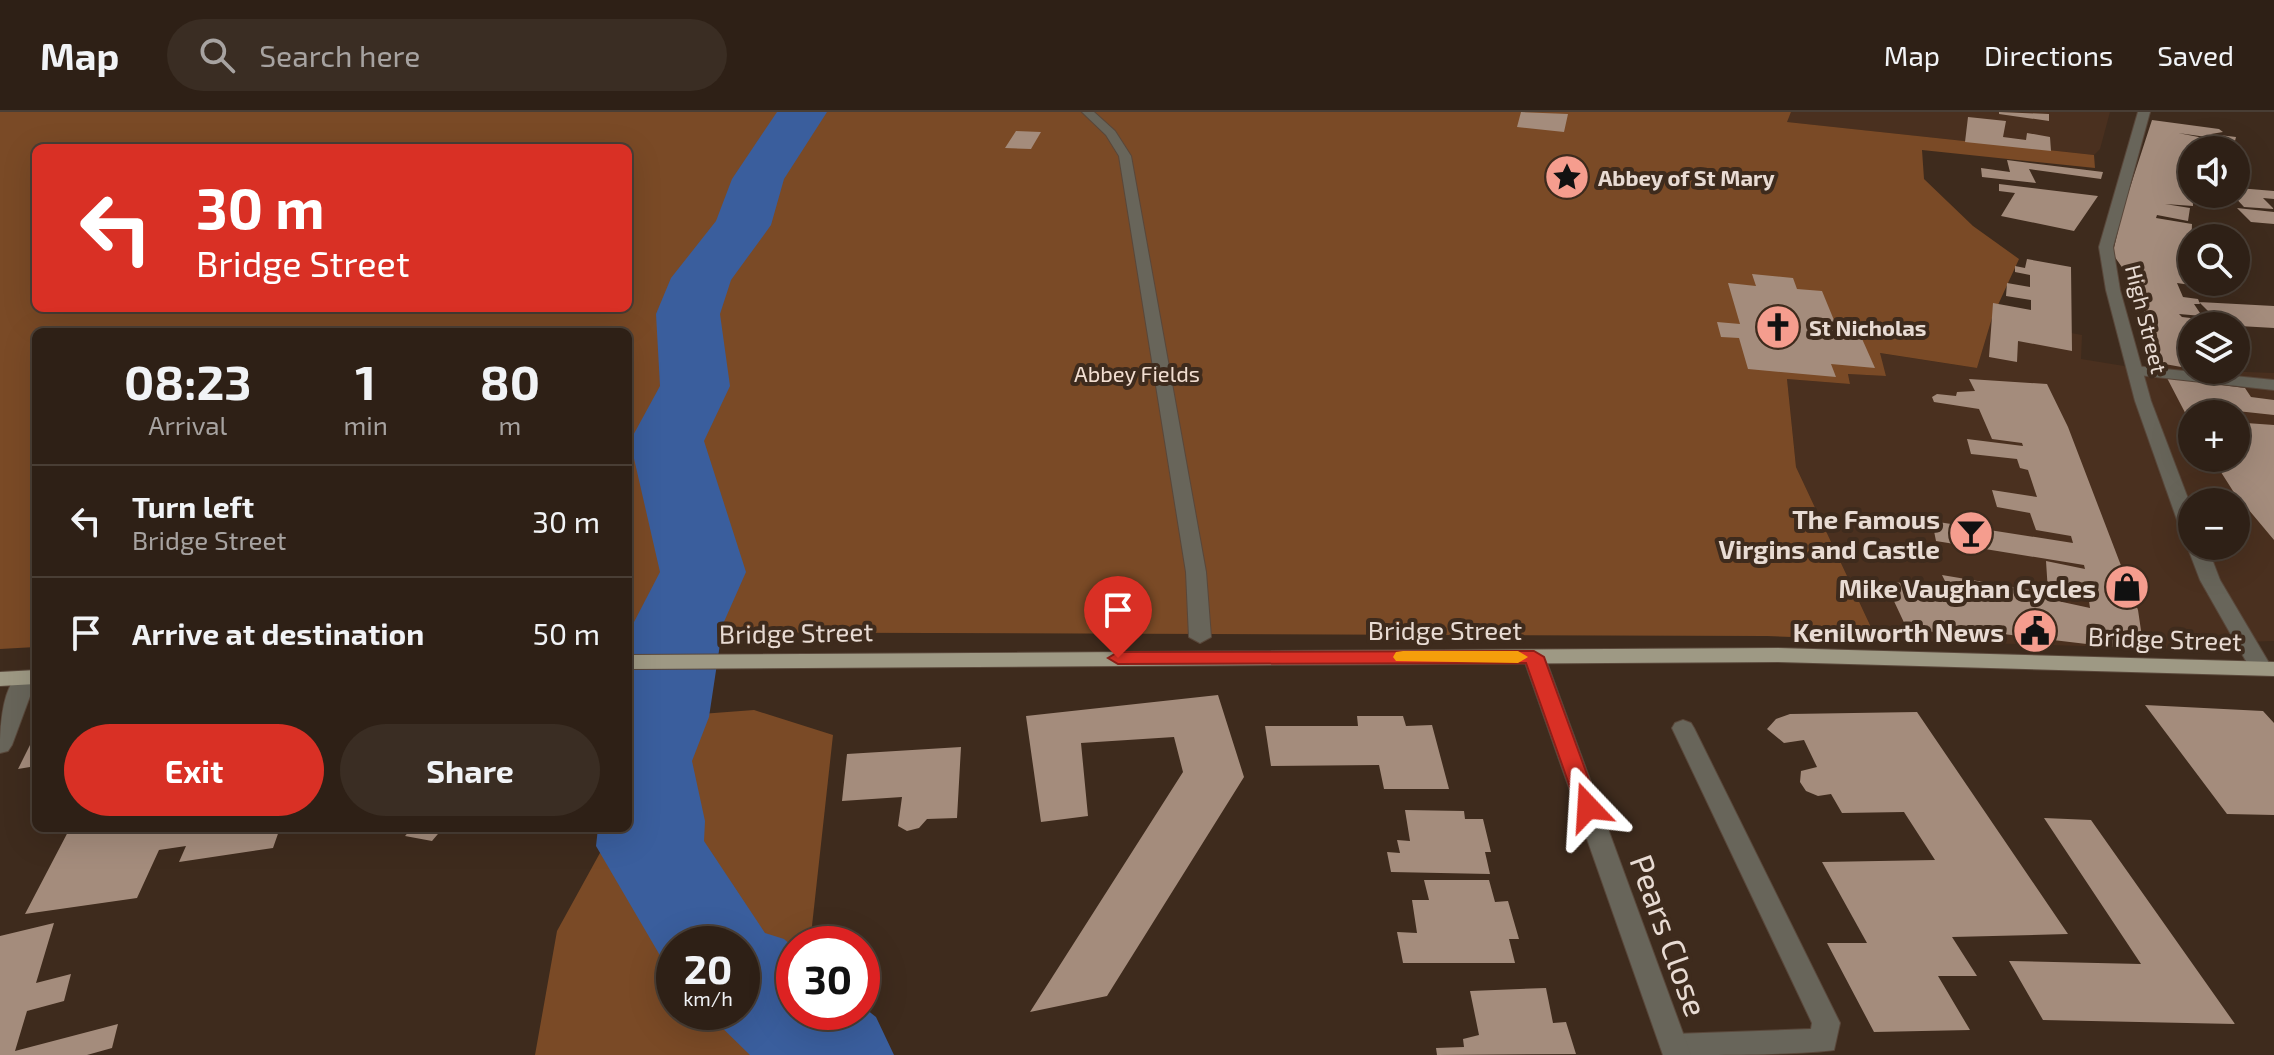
<!DOCTYPE html>
<meta charset="utf-8">
<style>
:root{--surface:#2e2016;--page:#3a2d23;--text:#f1f3f6;--muted:#a7a3a1;--line:#493e35;--accent:#d93025}
body{margin:0;font-family:"Exo 2",sans-serif;background:var(--page);color:var(--text);height:100vh;display:flex;flex-direction:column;font-size:30px;white-space:nowrap}
*{box-sizing:border-box;margin:0}
p{font-size:26px;color:var(--muted)}
.icon{flex:none;width:44px;height:44px;fill:none;stroke:currentColor;stroke-width:2;stroke-linecap:round;stroke-linejoin:round}
.map{position:relative;flex:1;overflow:hidden}
.panel{position:absolute;left:32px;top:216px;width:600px;height:504px;display:flex;flex-direction:column;background:var(--surface);border-radius:12px;box-shadow:0 8px 32px #0002,0 0 0 2px var(--line)}
.panel>*{flex:none}
.top-card{position:absolute;left:32px;top:32px;width:600px;height:168px;border-radius:12px;box-shadow:0 8px 32px #0002,0 0 0 2px var(--line);background:#d93025;color:#fff;overflow:hidden}
.controls{position:absolute;left:2178px;top:24px;display:grid;gap:16px}
.controls a{display:grid;place-items:center;width:72px;height:72px;border-radius:50%;background:var(--surface);box-shadow:0 8px 32px #0002,0 0 0 2px var(--line);font-size:40px}
.speed{position:absolute;left:656px;top:814px;display:flex;gap:16px;font-size:40px;font-weight:700;text-align:center}
.speed>*{display:grid;place-content:center;width:104px;height:104px;border-radius:50%;background:var(--surface);box-shadow:0 8px 32px #0002,0 0 0 2px var(--line);line-height:1}
.speed small{font-size:20px;font-weight:400}
.speed .limit{border:12px solid #d22;background:#fff;color:#111}
.pin{position:absolute;display:grid;place-items:center;width:68px;height:68px;color:#fff;margin:-82px -34px;border-radius:50% 50% 50% 0;rotate:-45deg;box-shadow:0 0 8px #0007}
.pin .icon{rotate:45deg}
.me{position:absolute;width:88px;margin:-44px;rotate:340deg;stroke-linejoin:round;filter:drop-shadow(0 0 6px #0008)}
.turn{display:flex;align-items:center;gap:28px;height:168px;padding:0 32px;font-size:36px}
.turn .icon{width:104px;height:104px;stroke-width:2.5}
.turn b{display:block;font-size:56px;line-height:68px}
.eta{display:flex;justify-content:space-evenly;align-items:center;height:136px;text-align:center}
.eta b{font-size:48px;font-weight:700;line-height:56px}
.cta{display:flex;gap:16px;margin-top:auto;padding:16px 32px}
.cta a{flex:1;height:92px;border-radius:48px;background:var(--accent);color:#fff;font-size:32px;font-weight:700;line-height:92px;text-align:center}
.cta a+a{background:var(--page);color:var(--text)}
ul{padding:0;list-style:none}
li{display:flex;align-items:center;gap:24px;height:112px;padding:0 32px;border-top:2px solid var(--line)}
li div{flex:1}
li b{display:block;font-size:30px}
li em{font-style:normal}
header{display:flex;align-items:center;gap:48px;box-sizing:border-box;height:112px;padding:0 40px;background:var(--surface);border-bottom:2px solid var(--line)}
header strong{font-size:38px}
nav{display:flex;gap:44px;margin-inline-start:auto;font-size:28px}
.search{width:560px;height:72px;background:var(--page);display:flex;align-items:center;gap:20px;box-sizing:border-box;padding:0 28px;border-radius:44px;color:var(--muted);font-size:30px}
.map>svg:first-child{display:block}
.built{fill:#4a301f;fill-rule:evenodd}
.green{fill:#7a4a26;fill-rule:evenodd}
.lines{fill:none;stroke-linecap:round;stroke-linejoin:round}
.river{fill:#3a5e9d;fill-rule:evenodd}
.building{fill:#a48c7c}
.service-casing{stroke:#59473a;stroke-width:2}
.minor-casing{stroke:#59473a;stroke-width:2}
.tertiary-casing{stroke:#59473a;stroke-width:2}
.primary-casing{stroke:#59473a;stroke-width:2}
.service{fill:#68655a;fill-rule:evenodd}
.minor{fill:#68655a;fill-rule:evenodd}
.tertiary{fill:#68655a;fill-rule:evenodd}
.primary{fill:#9e9984;fill-rule:evenodd}
.route{fill:#d93025;stroke:#8d1f18;stroke-width:2}
.slow{fill:#f59e0b}
.labels{text-anchor:middle;dominant-baseline:central;stroke-width:8;stroke-linejoin:round;paint-order:stroke}
.far-poi-label{font-size:22px;font-weight:bold;fill:#e8dbd3;stroke:#3e2b1d;text-anchor:start}
.far-street-label{font-size:22px;fill:#e8dbd3;stroke:#3e2b1d}
.far-park-label{font-size:22px;fill:#f2ded1;stroke:#3e2b1d}
.poi-label{font-size:26px;font-weight:bold;fill:#e8dbd3;stroke:#3e2b1d;text-anchor:end}
.street-label{font-size:26px;fill:#e8dbd3;stroke:#3e2b1d}
.near-street-label{font-size:32px;fill:#e8dbd3;stroke:#3e2b1d}
</style>
<header>
<strong>Map</strong>
<div class="search"><svg class="icon" aria-label="search" viewBox="0 0 24 24"><circle cx="10" cy="10" r="6"/><path d="M15 15l6 6"/></svg>Search here</div>
<nav><a>Map</a><a>Directions</a><a>Saved</a></nav>
</header>
<div class="map">
<svg width="2274" height="943" viewBox="0 0 2274 943">
<rect width="100%" height="100%" fill="#3e2b1d"/>
<path class="built" d="M1791,0H2110L2100,37L2094,43L1786,10Z
M1992,206L2082,223L2081,247L2155,259L2160,250L2192,258L2274,261V529L2213,531L2183,537L1877,528L1796,355L1787,267L1850,272L1848,262L1886,264L1879,241L1977,256ZM2192,302H2236V346H2192ZM2192,390H2236V434H2192Z"/>
<path class="green" d="M0,0H1791L1787,10L2094,43L2095,56L1922,38L1924,67L1973,114L2019,147L1992,206L1977,256L1880,241L1886,264L1848,262L1850,272L1787,267L1796,355L1877,528L1767,524L628,520V220H36V535L0,537ZM36,36H628V196H36Z
M754,598L833,623L810,832H794V900H840L860,943H535L557,819L606,730L608,716H628V602L661,605ZM742,832V900H674V832Z"/>
<g class="lines">
<path class="river" d="M777,0H827L784,67L771,113L731,168L720,202L730,274L704,329L746,460L723,512L709,605L692,649L705,709L704,729L765,821L784,827L794,836V900H862V894L876,905L894,943H750L706,900H742V832H674L672,864L596,734L598,716H628V536L633,512L660,460L630,329L660,274L656,202L671,166L716,109L732,67Z"/>
</g>
<path class="building" d="M1521,0L1568,2L1564,20L1517,15Z
M1999,0L2049,2V9L1999,2Z
M1968,5L2006,9L2003,25L2026,28L2027,21L2050,25L2051,39L1965,30Z
M2152,8L2219,17L2223,20L2211,22L2236,25L2235,29L2178,21L2214,28L2216,33L2196,32L2192,42L2182,40L2181,44L2189,45L2186,60L2192,61L2193,94L2165,92L2190,96L2188,109L2157,103L2156,106L2192,112L2190,156L2192,170L2198,174L2177,171L2183,185L2198,187L2200,192H2194L2202,204L2179,202L2182,205L2199,207L2203,214H2192V257L2154,250L2155,222L2126,161L2110,138L2114,136L2123,97Z
M1016,19L1041,20L1031,37L1005,36Z
M2007,48L2103,60L2101,67L2029,57L2036,71L1982,65L1981,56L2010,60Z
M1999,72L2098,84L2074,119L2001,104L2015,81L1999,79Z
M2238,76L2274,79V87L2263,86L2274,97L2244,95L2232,82L2242,81Z
M2237,96L2274,100V112L2251,110Z
M2027,147L2071,155L2072,239L2018,229L2017,250L1989,245L1993,191L2031,198V188L2006,184L2007,171L2030,175V163L2015,160V154L2025,156Z
M1752,162L1793,166L1797,177L1822,179L1838,218L1859,220L1875,256L1831,252L1836,265L1748,257L1739,226L1721,225L1717,210L1740,212L1728,171L1756,174Z
M2199,190L2274,194V216L2222,213Z
M2167,266L2245,276L2251,285L2274,288V303L2237,299L2246,311L2274,313V428L2233,379L2212,346H2236V302H2192V314Z
M1969,267L2047,272L2068,315L2138,498L2143,532L2137,538L2003,522L1908,519L1885,470L1947,473L1942,463L2043,480L2044,486L2090,496L2089,489L2048,480L2046,449L2085,457L2084,453L1936,429L1932,409L2073,431L2071,424L2036,418L2030,401L1997,395L1992,378L2037,385L2028,358L2020,356L2017,347L1971,342L1967,327L2023,334L2022,331L1992,327L1979,297L1934,290L1932,285L1937,282L1956,284L1957,280L1975,279Z
M1218,583L1244,665L1107,884L1030,900L1183,660L1174,625L1081,631L1088,704L1041,710L1026,604Z
M2145,593L2263,599L2274,611V703L2227,702Z
M1917,600L2068,822L1952,825L1977,864H1938L1970,918L1874,920L1827,831H1867L1822,750L1935,748L1904,700L1842,701L1831,682L1818,684L1806,679L1800,670L1801,659L1817,655L1804,628L1784,631L1767,617L1776,607L1790,602Z
M1357,604H1403L1406,614L1432,613L1449,677H1384L1379,653L1271,654L1265,614H1358Z
M36,621V654L18,657Z
M961,635L957,706L927,707L919,716L907,719L898,714L902,685L842,689L847,642Z
M1405,698L1464,699L1465,707H1483L1491,740H1485L1490,762L1391,760L1387,740L1400,741L1397,728L1410,729Z
M2044,706L2091,708L2235,912L2043,908L2009,849L2141,852Z
M70,716H280L273,736L179,750L186,734L159,738L137,786L25,802Z
M412,716H443L432,729L405,724Z
M1424,768H1489L1495,790L1508,789L1519,827H1509L1515,851H1403L1397,820L1417,821L1412,788H1429Z
M54,811L36,871L71,862L64,889L27,899L15,939L118,912L112,936L87,943H0V824Z
M1546,876L1553,911L1566,910L1576,942L1437,943L1436,936L1464,935L1463,927L1479,923L1470,879Z"/>
<g class="lines">
<g class="service-casing">
<path id="service" d="M1082,0H1094L1115,19L1131,44L1206,460L1211,525L1200,531L1189,525L1186,460L1119,44L1106,23Z
M1683,608L1691,611L1694,616L1840,911L1834,938C1798,943 1707,943 1665,943L1660,934L1664,925L1674,922L1811,917L1812,911L1672,616L1675,611Z"/>
</g>
<g class="minor-casing">
<path id="minor" d="M2135,254L2274,268V278L2129,262V256Z
M1534,538L1545,545L1691,943H1663L1523,545Z
M26,559L34,561L36,568L12,633L8,639L0,641C0,620 1,566 26,559Z"/>
</g>
<g class="tertiary-casing">
<path id="tertiary" d="M2138,0H2150L2113,135L2120,178L2151,289L2192,397V428L2182,422L2135,289L2106,178L2099,135Z
M2192,429V434H2207L2220,468L2272,556L2269,561H2253L2250,556L2200,468L2187,434Z"/>
</g>
<g class="primary-casing">
<path id="primary" d="M1778,536L2274,550V564L1778,550L628,557V543Z
M36,558V572L0,574V560Z"/>
</g>
<use href="#service" class="service"/>
<use href="#minor" class="minor"/>
<use href="#tertiary" class="tertiary"/>
<use href="#primary" class="primary"/>
</g>
<path class="route" d="M1534,539L1544,545L1599,695L1595,700L1588,702L1577,695L1526,551L1118,552L1108,546L1118,540Z"/>
<path class="slow" d="M1403,539H1518L1528,545L1518,551L1396,549L1393,545L1396,540Z"/>
<defs>
<g id="sight-disc" transform="scale(2.3)"><circle r="9.5" fill="#f59d8e" stroke="#3e2b1d"/><path d="M0-6L1.8-2.2L6-1.7L2.9 1.2L3.7 5.4L0 3.3L-3.7 5.4L-2.9 1.2L-6-1.7L-1.8-2.2Z" fill="#111"/></g>
<g id="church-disc" transform="scale(2.3)"><circle r="9.5" fill="#f59d8e" stroke="#3e2b1d"/><path d="M-1.2-6h2.4v3.5h3.3v2.4h-3.3V6h-2.4V-.1h-3.3v-2.4h3.3Z" fill="#111"/></g>
<g id="bar-disc" transform="scale(2.3)"><circle r="9.5" fill="#f59d8e" stroke="#3e2b1d"/><path d="M-6-5H6L.8 .8V4.5H3.5V6h-7V4.5H-.8V.8Z" fill="#111"/></g>
<g id="shop-disc" transform="scale(2.3)"><circle r="9.5" fill="#f59d8e" stroke="#3e2b1d"/><path d="M-5-2.5h2.3a2.7 3.5 0 0 1 5.4 0H5L5.5 6h-11ZM-1.5-2.5h3a1.5 2.3 0 0 0-3 0Z" fill="#111"/></g>
<g id="civic-disc" transform="scale(2.3)"><circle r="9.5" fill="#f59d8e" stroke="#3e2b1d"/><path d="M-.6-6.5H3V-4.5H.6V-3L4-1V1h2V6H-6V1h2V-1L-.6-3ZM-1.2 2.5V6h2.4V2.5Z" fill="#111"/></g>
</defs>
<g fill-rule="evenodd">
<use href="#sight-disc" x="1567" y="65"/>
<use href="#church-disc" x="1778" y="215"/>
<use href="#bar-disc" x="1971" y="421"/>
<use href="#shop-disc" x="2127" y="475"/>
<use href="#civic-disc" x="2035" y="519"/>
</g>
<g class="labels">
<g class="far-poi-label">
<text x="1598" y="65">Abbey of St Mary</text>
<text x="1809" y="215">St Nicholas</text>
</g>
<g class="far-street-label">
<text transform="translate(2147 207) rotate(76)">High Street</text>
</g>
<g class="far-park-label">
<text x="1137" y="261">Abbey Fields</text>
</g>
<g class="poi-label">
<text x="1940" y="406">The Famous<tspan x="1940" dy="30">Virgins and Castle</tspan></text>
<text x="2096" y="475">Mike Vaughan Cycles</text>
<text x="2004" y="519">Kenilworth News</text>
</g>
<g class="street-label">
<text x="1445" y="517">Bridge Street</text>
<text transform="translate(796 520) rotate(-1)">Bridge Street</text>
<text transform="translate(2165 526) rotate(2)">Bridge Street</text>
</g>
<g class="near-street-label">
<text transform="translate(1670 823) rotate(70)">Pears Close</text>
</g>
</g>
</svg>
<div class="controls">
<a><svg class="icon" aria-label="sound" viewBox="0 0 24 24"><path d="M4 9h4l5-4v14l-5-4H4zM17 9q2 3 0 6"/></svg></a>
<a><svg class="icon" aria-label="search" viewBox="0 0 24 24"><circle cx="10" cy="10" r="6"/><path d="M15 15l6 6"/></svg></a>
<a><svg class="icon" aria-label="layers" viewBox="0 0 24 24"><path d="M12 4l9 5-9 5-9-5zM3 14l9 5 9-5"/></svg></a>
<a>+</a>
<a>−</a>
</div>
<div class="speed"><div>20<small>km/h</small></div><div class="limit">30</div></div>
<div class="pin" style="left:1118px;top:546px;background:#d93025"><svg class="icon" aria-label="arrive" viewBox="0 0 24 24"><path d="M6 21V4h12l-3 4 3 4H6"/></svg></div>
<svg class="me" style="left:1588px;top:695px" viewBox="-20 -20 40 40"><path d="M0-17L14 15 0 8-14 15z" fill="#d93025" stroke="#fff" stroke-width="4"/></svg>
<div class="top-card">
<div class="turn"><svg class="icon" aria-label="left" viewBox="0 0 24 24"><path d="M17 20v-9H6M10 6l-5 5 5 5"/></svg><div><b>30 m</b>Bridge Street</div></div>
</div>
<section class="panel">
<div class="eta">
<div><b>08:23</b><p>Arrival</p></div>
<div><b>1</b><p>min</p></div>
<div><b>80</b><p>m</p></div>
</div>
<ul>
<li><svg class="icon" aria-label="left" viewBox="0 0 24 24"><path d="M17 20v-9H6M10 6l-5 5 5 5"/></svg><div><b>Turn left</b><p>Bridge Street</p></div><em>30 m</em></li>
<li><svg class="icon" aria-label="arrive" viewBox="0 0 24 24"><path d="M6 21V4h12l-3 4 3 4H6"/></svg><div><b>Arrive at destination</b></div><em>50 m</em></li>
</ul>
<div class="cta"><a>Exit</a><a>Share</a></div>
</section>
</div>
